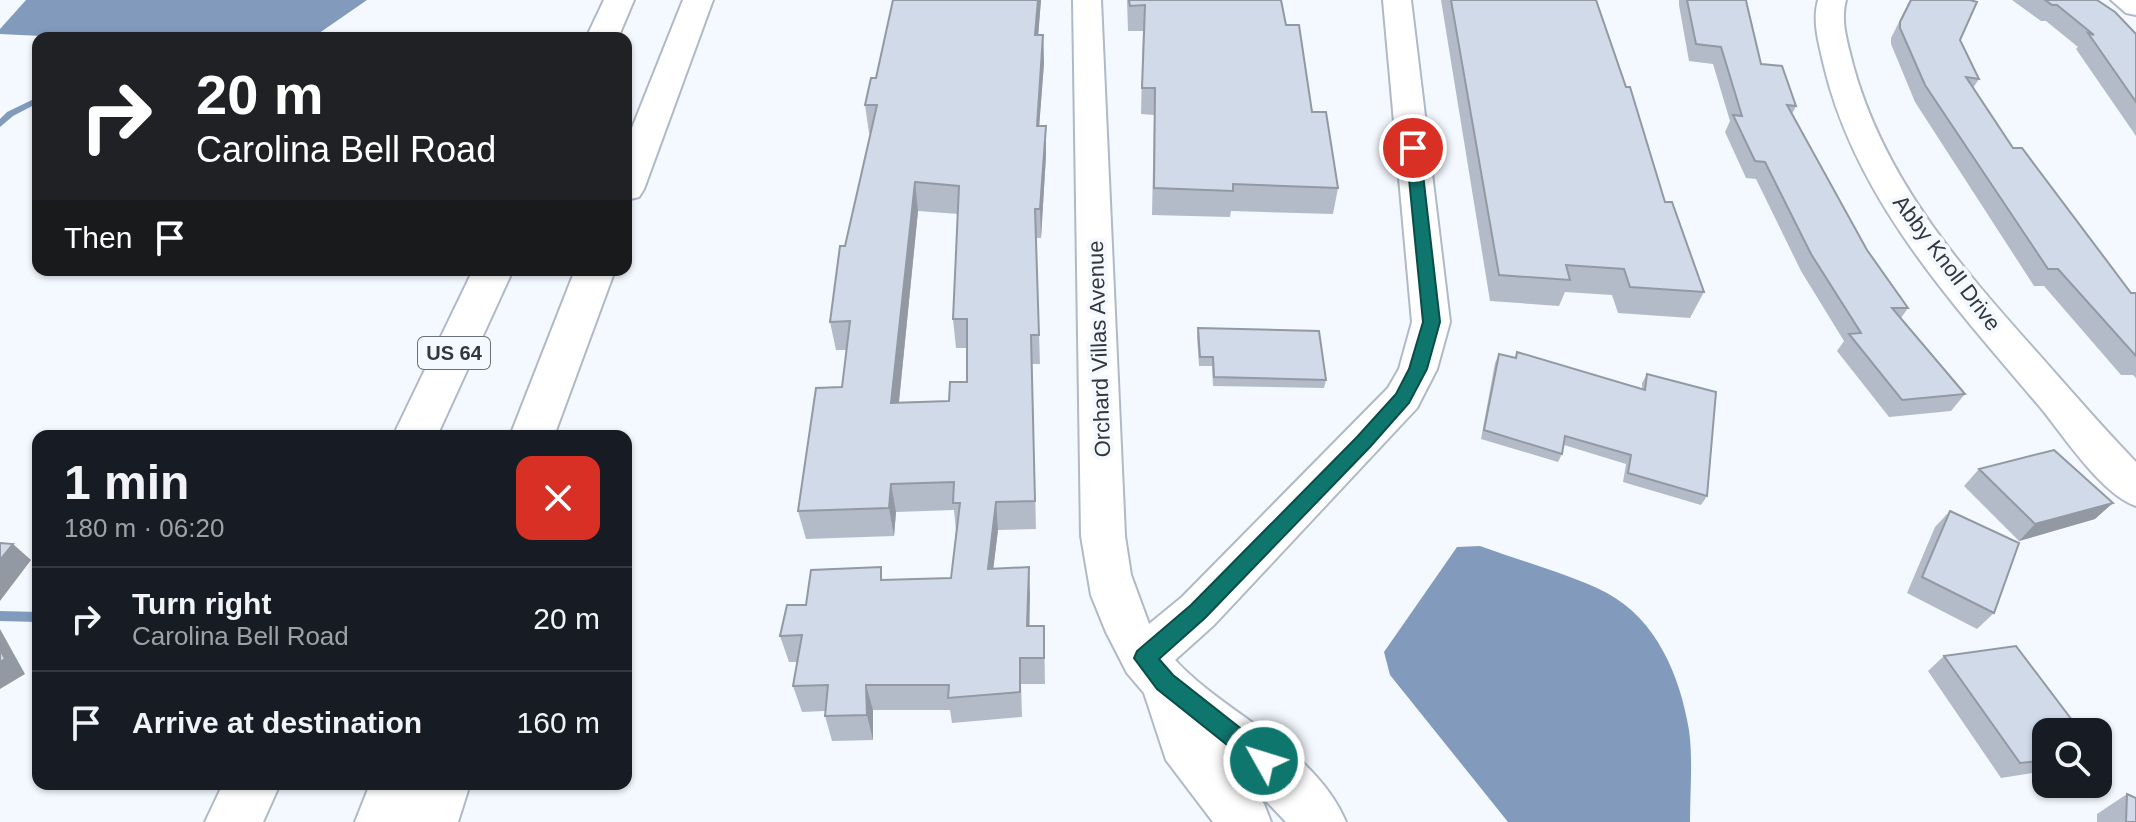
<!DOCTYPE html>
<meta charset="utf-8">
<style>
:root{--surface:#171b24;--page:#20242c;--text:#f1f3f6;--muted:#9ea1a6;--line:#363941}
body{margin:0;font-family:Helvetica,sans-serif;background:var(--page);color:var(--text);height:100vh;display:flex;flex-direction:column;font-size:30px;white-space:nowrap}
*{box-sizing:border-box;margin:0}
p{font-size:26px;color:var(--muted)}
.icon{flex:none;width:44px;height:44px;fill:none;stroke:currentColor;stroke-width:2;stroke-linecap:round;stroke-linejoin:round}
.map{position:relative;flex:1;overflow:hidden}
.sheet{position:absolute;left:32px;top:430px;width:600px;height:360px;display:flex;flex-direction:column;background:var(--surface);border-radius:16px;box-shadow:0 2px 6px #0004}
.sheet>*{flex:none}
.top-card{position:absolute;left:32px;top:32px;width:600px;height:244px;border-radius:16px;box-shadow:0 2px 6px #0004;background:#202124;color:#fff;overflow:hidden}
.buttons{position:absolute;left:2032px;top:718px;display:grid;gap:16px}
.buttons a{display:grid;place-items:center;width:80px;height:80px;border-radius:16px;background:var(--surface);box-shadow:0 2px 6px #0004;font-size:40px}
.pin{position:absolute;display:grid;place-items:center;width:68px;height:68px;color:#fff;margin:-34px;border:4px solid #fff;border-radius:50%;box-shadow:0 2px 8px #0007}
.me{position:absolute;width:88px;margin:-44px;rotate:309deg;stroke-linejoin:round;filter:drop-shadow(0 0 6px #0008)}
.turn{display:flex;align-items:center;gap:28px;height:168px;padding:0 32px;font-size:36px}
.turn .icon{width:104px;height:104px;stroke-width:2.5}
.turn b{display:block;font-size:56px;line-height:68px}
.then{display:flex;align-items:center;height:76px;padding:0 32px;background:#0003;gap:16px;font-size:30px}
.round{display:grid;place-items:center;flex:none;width:84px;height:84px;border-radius:16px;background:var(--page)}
.head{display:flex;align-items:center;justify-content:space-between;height:136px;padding:0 32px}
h1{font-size:48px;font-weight:700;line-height:60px}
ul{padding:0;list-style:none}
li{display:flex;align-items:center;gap:24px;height:104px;padding:0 32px;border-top:2px solid var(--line)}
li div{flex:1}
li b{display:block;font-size:30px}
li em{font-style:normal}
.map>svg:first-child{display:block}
.water{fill:#829bbd}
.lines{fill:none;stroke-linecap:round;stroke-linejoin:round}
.stream{fill:#829bbd;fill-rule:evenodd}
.street-casing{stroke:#afb9c7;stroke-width:4}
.highway-casing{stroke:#afb9c7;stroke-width:4}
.street{fill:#fff;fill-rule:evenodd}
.highway{fill:#fff;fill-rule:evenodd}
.wall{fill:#b3bbc8;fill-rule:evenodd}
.shaded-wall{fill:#9299a3}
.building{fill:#d0dae9;stroke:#9299a3;stroke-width:2;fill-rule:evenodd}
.route{fill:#0f766e;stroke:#0a4d48;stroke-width:2}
.labels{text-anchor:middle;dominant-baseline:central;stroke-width:8;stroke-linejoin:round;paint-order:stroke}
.shield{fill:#f4f9ff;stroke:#6d7177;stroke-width:2}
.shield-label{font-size:20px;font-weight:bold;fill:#33373d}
.street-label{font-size:22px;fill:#33373d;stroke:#f4f9ff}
</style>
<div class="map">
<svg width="2136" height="822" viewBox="0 0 2136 822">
<rect width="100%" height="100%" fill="#f4f9ff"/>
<path class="water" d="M26,0H367L312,38H82L0,34V29Z
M1480,546C1518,560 1572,575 1607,593C1657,620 1680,676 1689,730C1693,759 1690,792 1690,822H1508L1390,675L1384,652L1457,547Z"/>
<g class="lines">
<path class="stream" d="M38,97V103L13,116L0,127V119L7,112Z
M0,611L38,612V622L0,621Z"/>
<g class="street-casing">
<path id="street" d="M1073,0H1101L1125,536L1131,575L1149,624L1182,597L1388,388L1399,369L1412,322L1383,0H1411L1450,322L1437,369L1417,408L1214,625L1175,660C1228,717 1314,747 1346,822H1286L1233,766L1264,804L1271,822H1213L1166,760L1144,693L1127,673L1106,632L1091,595L1081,536Z
M1818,0H1846C1840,22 1848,44 1853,65C1884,178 1958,264 2034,349C2068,387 2101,426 2136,462V506C2101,494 2064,436 2040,407C1953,304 1856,200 1824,66C1819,44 1812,22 1818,0Z
M2111,0H2136V15L2126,13Z"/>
</g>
<g class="highway-casing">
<path id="highway" d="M604,0H634L618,38H586Z
M683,0H713L644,189L639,197L626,200V143Z
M473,270H513L437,436H393Z
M575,270H615L554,436H510Z
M223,784H280L263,822H205Z
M370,784H470L458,822H355Z"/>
</g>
<use href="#street" class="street"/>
<use href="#highway" class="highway"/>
</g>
<path class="wall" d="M893,0H1041L1038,35H1043L1044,63L1039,126H1046V155L1041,238H1036L1040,364H1032L1036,529L998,530L993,569L1029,567V626H1044L1045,684H1021L1022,717L952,723L950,710H873V740L832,741L825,716V711L802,712L793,686L797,662H789L780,636L806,605L883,580L951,578L956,531L954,510L896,512L894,536L806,539L798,511L842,387L847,350H836L830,322L845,246L871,133H869L865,105L876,78ZM918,211L958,214L953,319L956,348H967V382L949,401L899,402Z
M1127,0H1281L1286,25L1312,112L1338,188L1333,214L1231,211L1230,217L1152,215L1154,115L1141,114L1143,31H1128Z
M1441,0H1596L1665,202L1704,292L1690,318L1618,313L1612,295L1565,292L1559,306L1490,301Z
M1679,0H1746L1747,5L1761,64L1796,106L1792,114L1867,250L1908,308L1901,318L1965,394L1951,411L1889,417L1837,351L1844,341L1801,271L1756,179L1746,178L1725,132L1730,121L1713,64L1689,61L1679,5Z
M1910,0H1970L1960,40L1979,79L1973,88L2013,148L2131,293H2136V378L2133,375H2121L2044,286H2034L1915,102L1891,44V38Z
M2012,0H2097L2136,34V136L2076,49L2078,47L2046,21H2041Z
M1198,328L1326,380L1324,388L1213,386L1212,366H1199L1197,337Z
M1517,352L1642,389V383L1647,374L1707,496L1701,505L1623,482L1626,464L1564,445L1562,454L1558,462L1481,439L1495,363L1499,354L1515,358Z
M1979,469L2095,519L2019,541L1964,486Z
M1950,511L1994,613L1977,629L1907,593L1935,527Z
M1944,656L2046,732V771L2001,778L1928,671Z
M2127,794L2136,822H2097V814Z"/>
<path class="shaded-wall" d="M1038,0H1041L1036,63L1035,35Z
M1043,35L1044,63L1037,155V126Z
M1046,126V155L1041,238L1040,209Z
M915,182L918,211L896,431L891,403Z
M891,484L896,512L894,536L889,508Z
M996,502L998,530L990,596L988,569Z
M2113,503L2095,519L2019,541L2035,524Z
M13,544L31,560L0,601V560Z
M1029,567L1030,594L1029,653L1027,626Z
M0,629L25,674L0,689Z
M866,685L873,710V740L867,715Z"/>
<path class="building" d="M893,0H1038L1035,35H1043L1037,126H1046L1040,209H1035L1039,335H1031L1035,501L996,502L988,569L1029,567L1027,626H1044V658H1020V692L948,698L949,685H866L867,715L825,716L828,685L793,686L802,635L780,636L787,605H806L811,570L881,567V580L951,578L960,503H953L954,482L891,484L889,508L798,511L816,388L842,387L850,321L830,322L840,246H845L877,105H865L871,78H876ZM915,182L959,186L953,319H967V382H950L949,401L891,403Z
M1129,0H1281L1286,25H1299L1312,112H1326L1338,188L1233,184V191L1154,188L1155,88H1142L1145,5L1130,6Z
M1451,0H1596L1626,87H1630L1665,202H1672L1704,292L1630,287L1624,269L1566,265L1570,280L1499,275Z
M1687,0H1746L1747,5L1761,64L1782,66L1796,106L1787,105L1867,250L1908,308H1892L1965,394L1902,400L1849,334L1861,333L1811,254L1765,162L1755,161L1733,115L1742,116L1721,47L1696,44Z
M1911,0H1970L1977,2L1960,40L1979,79L1966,77L2013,148H2022L2131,293H2136V356L2058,269H2048L1925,85L1900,28V22Z
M2045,0H2097L2115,12L2136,34V102L2088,33L2094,35L2057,5H2052Z
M1198,328L1319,331L1326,380L1214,377L1213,357H1200Z
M1517,352L1645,390L1647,374L1716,392L1707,496L1628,473L1631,455L1565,436L1562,454L1484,430L1499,354L1516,358Z
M2054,450L2113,503L2035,524L1979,469Z
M1950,511L2019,543L1994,613L1922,577Z
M0,543L13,544L0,560Z
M2016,646L2081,732H2046V760L2020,763L1944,656Z
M0,649L5,659L0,662Z
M2127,794L2136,798V822H2126Z"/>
<path class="route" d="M1413,144L1420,148L1440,322L1427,369L1409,403L1370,447L1205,618L1159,659L1173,675L1272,753L1276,761L1272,768L1264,772L1256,768L1157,689L1134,658L1137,651L1191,605L1357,437L1396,394L1409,369L1423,322L1406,148Z"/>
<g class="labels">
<rect class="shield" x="418" y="337" width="72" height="32" rx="6"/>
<g class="shield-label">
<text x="454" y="353">US 64</text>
</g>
<g class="street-label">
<text transform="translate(1947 263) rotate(53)">Abby Knoll Drive</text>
<text transform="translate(1099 349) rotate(-92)">Orchard Villas Avenue</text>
</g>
</g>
</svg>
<div class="buttons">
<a><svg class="icon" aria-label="search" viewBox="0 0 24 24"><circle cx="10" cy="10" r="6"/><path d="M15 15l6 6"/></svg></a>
</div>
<div class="pin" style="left:1413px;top:148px;background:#d93025"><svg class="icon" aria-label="arrive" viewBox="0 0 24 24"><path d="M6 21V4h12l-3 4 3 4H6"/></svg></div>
<svg class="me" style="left:1264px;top:761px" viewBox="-20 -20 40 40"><circle r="17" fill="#0f766e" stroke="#fff" stroke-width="3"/><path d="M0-11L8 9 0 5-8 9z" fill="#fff"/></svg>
<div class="top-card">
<div class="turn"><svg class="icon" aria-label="right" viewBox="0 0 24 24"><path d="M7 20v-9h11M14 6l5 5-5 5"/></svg><div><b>20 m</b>Carolina Bell Road</div></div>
<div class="then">Then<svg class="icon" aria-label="arrive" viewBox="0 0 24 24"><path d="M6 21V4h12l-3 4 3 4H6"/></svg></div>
</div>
<section class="sheet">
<div class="head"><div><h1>1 min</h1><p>180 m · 06:20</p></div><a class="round" style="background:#d93025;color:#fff"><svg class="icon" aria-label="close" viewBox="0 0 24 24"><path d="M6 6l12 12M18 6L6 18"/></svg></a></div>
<ul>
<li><svg class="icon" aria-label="right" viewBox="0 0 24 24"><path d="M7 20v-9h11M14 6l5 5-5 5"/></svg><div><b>Turn right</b><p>Carolina Bell Road</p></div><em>20 m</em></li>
<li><svg class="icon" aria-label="arrive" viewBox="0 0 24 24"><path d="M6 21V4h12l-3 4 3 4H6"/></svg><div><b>Arrive at destination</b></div><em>160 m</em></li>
</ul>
</section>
</div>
